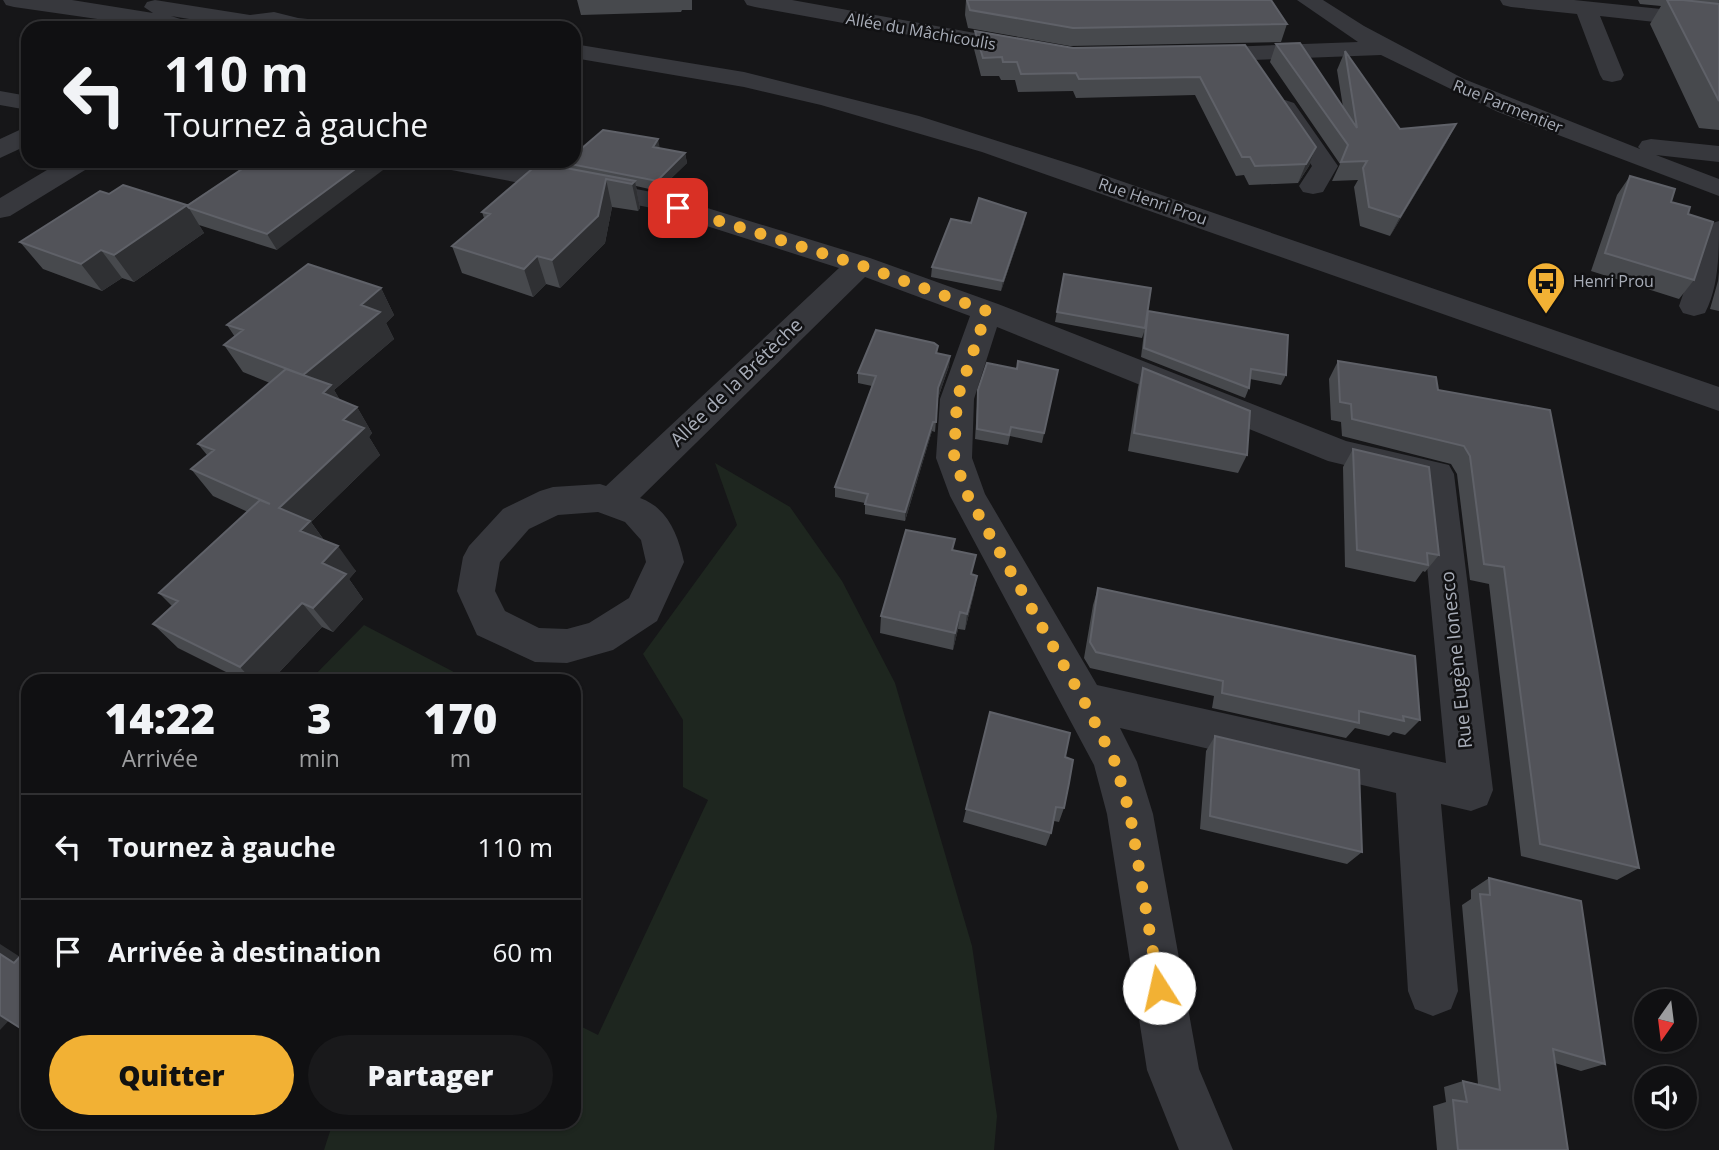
<!DOCTYPE html>
<html lang="fr">
<meta charset="utf-8">
<style>
:root{--surface:#101012;--page:#19191b;--text:#f1f3f6;--muted:#9c9d9f;--line:#303032;--accent:#f2b134}
body{margin:0;font-family:"Open Sans",sans-serif;background:var(--page);color:var(--text);height:100vh;display:flex;flex-direction:column;font-size:26px;white-space:nowrap}
*{box-sizing:border-box;margin:0}
p{font-size:23px;color:var(--muted)}
.icon{flex:none;width:38px;height:38px;fill:none;stroke:currentColor;stroke-width:2;stroke-linecap:round;stroke-linejoin:round}
.map{position:relative;flex:1;overflow:hidden}
.drawer{position:absolute;left:21px;top:674px;width:560px;height:455px;display:flex;flex-direction:column;background:var(--surface);border-radius:21px;box-shadow:0 2px 5px #0004,0 0 0 2px var(--line)}
.drawer>*{flex:none}
.top-card{position:absolute;left:21px;top:21px;width:560px;height:147px;border-radius:21px;box-shadow:0 2px 5px #0004,0 0 0 2px var(--line);background:#101012;color:var(--text);overflow:hidden}
.needle{width:46px;rotate:194deg}
.tools{position:absolute;left:1634px;top:989px;display:grid;gap:14px}
.tools a{display:grid;place-items:center;width:63px;height:63px;border-radius:50%;background:var(--surface);box-shadow:0 2px 5px #0004,0 0 0 2px var(--line);font-size:35px}
.pin{position:absolute;display:grid;place-items:center;width:60px;height:60px;color:#fff;margin:-30px;border-radius:14px;box-shadow:0 4px 10px #0006}
.me{position:absolute;width:77px;margin:-38px;rotate:350deg;stroke-linejoin:round;filter:drop-shadow(0 0 5px #0008)}
.turn{display:flex;align-items:center;gap:24px;height:147px;padding:0 28px;font-size:32px}
.turn .icon{width:91px;height:91px;stroke-width:2.5}
.turn b{display:block;font-size:49px;line-height:60px}
.eta{display:flex;justify-content:space-evenly;align-items:center;height:119px;text-align:center}
.eta b{font-size:42px;font-weight:800;line-height:49px}
.primary-button{display:flex;gap:14px;margin-top:auto;padding:14px 28px}
.primary-button a{flex:1;height:80px;border-radius:42px;background:var(--accent);color:#111;font-size:28px;font-weight:800;line-height:80px;text-align:center}
.primary-button a+a{background:var(--page);color:var(--text)}
ul{padding:0;list-style:none}
li{display:flex;align-items:center;gap:21px;height:105px;padding:0 28px;border-top:2px solid var(--line)}
li div{flex:1}
li b{display:block;font-size:26px}
li em{font-style:normal}
.map>svg:first-child{display:block}
.green{fill:#1e261f}
.lines{fill:none;stroke-linecap:round;stroke-linejoin:round}
.minor{fill:#37383d;fill-rule:evenodd}
.wall{fill:#47494d}
.shaded-wall{fill:#2f3033}
.building{fill:#525359;stroke:#5f6168;stroke-width:2}
.route{stroke:#f2b134;stroke-width:12;stroke-dasharray:0 21.6}
.labels{text-anchor:middle;dominant-baseline:central;stroke-width:5;stroke-linejoin:round;paint-order:stroke}
.far-street-label{font-size:16px;fill:#a8adb8;stroke:#111113}
.far-poi-label{font-size:16px;fill:#a8adb8;stroke:#111113;text-anchor:start}
.street-label{font-size:19px;fill:#a8adb8;stroke:#111113}
</style>
<div class="map">
<svg width="1719" height="1150" viewBox="0 0 1719 1150">
<rect width="100%" height="100%" fill="#161618"/>
<path class="green" d="M715,463L790,507L842,581L895,683L972,946L997,1116L994,1150H324L333,1122H574V1023L598,1035L708,800L683,787V720L643,654L737,525Z
M364,625L471,681H309Z"/>
<g class="lines">
<path class="minor" d="M3,0H72L153,13L144,7L147,2L155,0L250,15L274,12L298,18L346,23L349,28H282L274,26L223,28L225,25L171,16L193,23L196,28H160L14,7L6,5Z
M744,0H792L1025,42L1033,44L1037,49L1033,54L1025,56L755,7L747,5Z
M1297,0H1323L1364,26L1464,79L1640,149L1638,147L1642,141L1651,139L1719,146V162L1656,155L1719,179V196L1498,112L1381,55L1200,62L1192,60L1188,55L1192,50L1200,48L1358,42Z
M1500,0H1574L1719,15V29L1600,16L1624,75L1621,80L1612,82L1603,80L1600,75L1577,14L1511,7L1503,5Z
M574,44L744,72L919,116L1083,168L1719,387V411L982,152L821,105L744,87L574,58Z
M0,91L28,96V110L0,105Z
M1285,100L1294,103L1338,166L1323,192L1313,194L1303,192L1299,186L1312,166L1272,108L1276,103Z
M28,126V145L0,158V139Z
M62,161H94L90,167L10,216L0,218V198Z
M433,161H489L662,194L870,258L998,304L1346,441L1449,465L1454,474L1493,790L1487,805L1471,811L1441,804L1458,991L1451,1009L1433,1016L1415,1009L1408,991L1396,793L1120,728L1137,762L1153,814L1199,1069L1233,1150H1179L1147,1070L1107,814L1094,765L950,496L936,458L940,399L970,316L865,277L640,498C668,508 678,535 684,562L657,621L613,650L567,663L535,662L477,635L457,591L463,557L469,546L503,509L540,491L553,487L600,484L606,486L839,268L647,207L446,169L437,167ZM997,327L1328,461L1419,483L1446,763L1097,685L985,494L972,458L974,399ZM598,512L625,522L641,540L646,562L629,598L589,623L567,629L539,628L505,611L495,591L500,562L529,529L558,515Z
M1719,221C1719,253 1719,286 1705,313L1694,316L1683,313L1679,306L1705,230L1709,224Z"/>
</g>
<path class="wall" d="M577,0H692V10H682L681,12L581,15Z
M966,0H1271L1287,24L1281,42L1070,46L968,28L965,15Z
M1638,0H1719V130L1699,128L1650,24L1661,6L1640,4Z
M975,31L1073,48L1245,45L1316,147L1309,166L1298,183L1249,185L1244,175L1236,176L1195,95L1076,98L1073,91L1018,92L1015,80H1001L999,76H981L974,49Z
M1276,44L1343,107L1337,70L1345,51L1400,129L1456,124L1446,143L1390,236L1360,226L1354,187L1358,180L1332,181L1340,164L1270,62Z
M660,148L685,153L687,163L658,191L636,186L640,208L638,211L612,207L605,243L560,288L546,284L533,297L462,273L452,246L484,218L482,212L566,168L565,163Z
M254,161L277,250L199,225L204,233L134,282L122,278L102,291L43,269L20,242L109,194L187,205Z
M1630,176L1671,202L1694,280L1679,299L1591,271L1617,195Z
M971,223H1024L1001,291L931,277L932,267Z
M1719,272V311L1710,309L1718,281Z
M1064,274L1147,314L1286,375L1281,385L1250,379L1249,388L1245,398L1141,357L1144,332L1142,338L1055,322Z
M381,288L394,315L386,323L394,339L334,390L340,400L357,407L372,433L369,437L380,455L311,522L324,540L356,571L349,579L363,599L333,632L322,627L271,681H244L178,648L153,624L172,606L159,593L248,512L213,496L191,469L207,455L198,444L270,383L243,372L224,345L235,337L227,325Z
M938,346L937,353L950,356L949,366L938,398L935,432L932,431L905,521L865,514V503L835,497V487L872,386L858,383V373Z
M1338,361L1438,390L1550,410L1639,868L1617,880L1521,856L1489,584L1470,580L1457,474L1451,464L1342,436L1341,422L1331,420L1329,379Z
M1143,368L1247,455L1238,473L1128,451L1138,387Z
M1017,369L1058,370L1042,443L1010,436L1008,445L975,439L978,390Z
M1353,449L1439,555L1425,572L1423,571L1415,582L1345,567L1343,467Z
M953,550L972,575L977,576L974,593L965,630L958,629L953,650L880,633L881,616Z
M1098,588L1420,720L1405,735L1393,732L1389,736L1355,728L1346,738L1212,708L1214,696L1090,668L1084,658L1093,605Z
M990,712L1065,757L1064,808L1059,822L1054,821L1051,833L1046,846L963,822Z
M1215,736L1362,852L1347,864L1200,829L1206,751Z
M1489,878L1605,1064L1581,1071L1555,1063L1568,1150H1437L1433,1106L1446,1102L1444,1087L1463,1081L1478,1084L1462,905L1471,899V890Z"/>
<path class="shaded-wall" d="M1456,124L1446,143L1390,236L1400,217Z
M658,139L660,149L653,147Z
M1316,147L1309,166L1298,183L1306,164Z
M685,153L687,163L658,191L657,181Z
M366,161H395L277,250L267,234Z
M606,179L612,207L605,243L560,288L552,260Z
M635,181L640,208L638,211L632,184Z
M187,205L204,233L134,282L114,255Z
M1026,213L1024,223L1001,291L1003,281Z
M101,250L122,278L102,291L81,264Z
M537,256L546,284L533,297L524,269Z
M381,288L394,315L386,323L394,339L334,390L347,412L339,420L303,375L361,305Z
M950,356L949,366L938,398V388Z
M357,407L372,433L369,437L380,455L311,522L328,546L319,556L279,508L343,420Z
M933,422L932,431L905,521V512Z
M338,546L356,571L349,579L363,599L333,632L313,608L322,563Z
M977,576L974,593L965,630L967,614Z
M302,603L322,627L271,681H253L240,667Z
M960,612L958,629L953,650L955,633Z
M0,944L28,962L14,963L0,954Z
M0,1008L16,1013L0,1030Z"/>
<path class="building" d="M967,0H1271L1287,24L1073,28L970,10Z
M1667,0H1683L1719,4V101Z
M975,31L1073,48L1245,45L1316,147L1306,164L1255,166L1250,157H1242L1200,77L1079,79L1076,73L1021,74L1017,62H1003L1002,57L983,58Z
M1300,43L1357,128L1345,51L1400,129L1456,124L1400,217L1369,207L1363,168L1367,161L1341,162L1348,145L1276,44Z
M603,130L658,139L653,147L685,153L657,181L565,163L567,161H574V155Z
M254,161H366L267,234L189,208L187,206Z
M539,163L635,181L632,184L606,179L598,216L552,260L537,256L524,269L452,246L490,214L482,212Z
M1630,176L1675,189L1671,202L1690,207L1688,214L1713,222L1694,280L1605,253Z
M123,185L187,205L114,255L101,250L81,264L20,242L100,191L109,194Z
M979,198L1026,213L1003,281L932,267L951,219L971,223Z
M308,264L381,288L361,305L380,312L303,375L224,345L243,330L227,325Z
M1064,274L1151,288L1145,328L1057,312Z
M1148,311L1288,335L1286,375L1251,369L1249,388L1144,348Z
M876,330L934,343L938,346L936,353L950,356L938,388L936,422H933L905,512L865,504L868,494L835,487L876,376L858,373Z
M1018,361L1058,370L1044,433L1011,427L1009,435L977,429L978,390L987,363L1017,369Z
M1338,361L1436,377L1438,390L1550,410L1639,868L1540,844L1504,567L1484,564L1470,456L1464,446L1352,419L1351,404L1340,402Z
M1143,368L1250,411L1247,455L1134,433Z
M286,369L331,385L323,393L357,407L343,420L364,428L279,508L310,521L300,531L338,546L322,563L346,574L313,608L302,603L240,667L153,624L178,601L159,593L260,500L270,504L191,469L214,450L198,444Z
M1353,449L1429,467L1439,555L1427,553L1428,565L1357,550Z
M906,530L955,539L952,550L976,555L971,574L977,576L967,614L960,612L955,633L881,616Z
M1098,588L1415,656L1420,720L1403,716L1404,721L1359,711V723L1222,693L1223,681L1096,652L1090,642Z
M990,712L1070,733L1065,757L1073,760L1069,783L1064,808L1056,807L1051,833L966,809Z
M1215,736L1359,770L1362,852L1210,816Z
M1489,878L1581,901L1605,1064L1553,1049L1568,1150H1458L1453,1100L1467,1102L1463,1081L1500,1090L1480,894L1490,895Z
M28,948V1033L0,1015V954L14,963Z"/>
<g class="lines">
<path class="route" d="M678,208L860,265L987,311L957,399L954,458L968,496L1084,701L1115,762L1130,814L1159,988"/>
</g>
<defs>
<g id="bus-pin" transform="scale(2.0125)"><path d="M0 17L-7.5 6A9.5 9.5 0 1 1 7.5 6Z" fill="#f2b134" stroke="#111113"/><path d="M-5-6H5V4H4V6H2V4H-2V6H-4V4H-5ZM-3.5-4V0h7V-4ZM-3.5 1.2v1.5H-2V1.2ZM2 1.2v1.5H3.5V1.2Z" fill="#111"/></g>
</defs>
<g fill-rule="evenodd">
<use href="#bus-pin" x="1546" y="281"/>
</g>
<g class="labels">
<g class="far-street-label">
<text transform="translate(921 31) rotate(10)">Allée du Mâchicoulis</text>
<text transform="translate(1508 106) rotate(22)">Rue Parmentier</text>
<text transform="translate(1153 201) rotate(19)">Rue Henri Prou</text>
</g>
<g class="far-poi-label">
<text x="1573" y="281">Henri Prou</text>
</g>
<g class="street-label">
<text transform="translate(736 382) rotate(-44)">Allée de la Brétèche</text>
<text transform="translate(1456 660) rotate(-96)">Rue Eugène Ionesco</text>
</g>
</g>
</svg>
<div class="tools">
<a><svg class="needle" viewBox="-14 -14 28 28"><path d="M0-13l5 13h-10z" fill="#e53935"/><path d="M0 13l5-13h-10z" fill="#9c9d9f"/></svg></a>
<a><svg class="icon" aria-label="sound" viewBox="0 0 24 24"><path d="M4 9h4l5-4v14l-5-4H4zM17 9q2 3 0 6"/></svg></a>
</div>
<div class="pin" style="left:678px;top:208px;background:#d93025"><svg class="icon" aria-label="arrive" viewBox="0 0 24 24"><path d="M6 21V4h12l-3 4 3 4H6"/></svg></div>
<svg class="me" style="left:1159px;top:988px" viewBox="-20 -20 40 40"><circle r="19" fill="#fff"/><path d="M0-13L10 11 0 6-10 11z" fill="#f2b134"/></svg>
<div class="top-card">
<div class="turn"><svg class="icon" aria-label="left" viewBox="0 0 24 24"><path d="M17 20v-9H6M10 6l-5 5 5 5"/></svg><div><b>110 m</b>Tournez à gauche</div></div>
</div>
<section class="drawer">
<div class="eta">
<div><b>14:22</b><p>Arrivée</p></div>
<div><b>3</b><p>min</p></div>
<div><b>170</b><p>m</p></div>
</div>
<ul>
<li><svg class="icon" aria-label="left" viewBox="0 0 24 24"><path d="M17 20v-9H6M10 6l-5 5 5 5"/></svg><div><b>Tournez à gauche</b></div><em>110 m</em></li>
<li><svg class="icon" aria-label="arrive" viewBox="0 0 24 24"><path d="M6 21V4h12l-3 4 3 4H6"/></svg><div><b>Arrivée à destination</b></div><em>60 m</em></li>
</ul>
<div class="primary-button"><a>Quitter</a><a>Partager</a></div>
</section>
</div>
